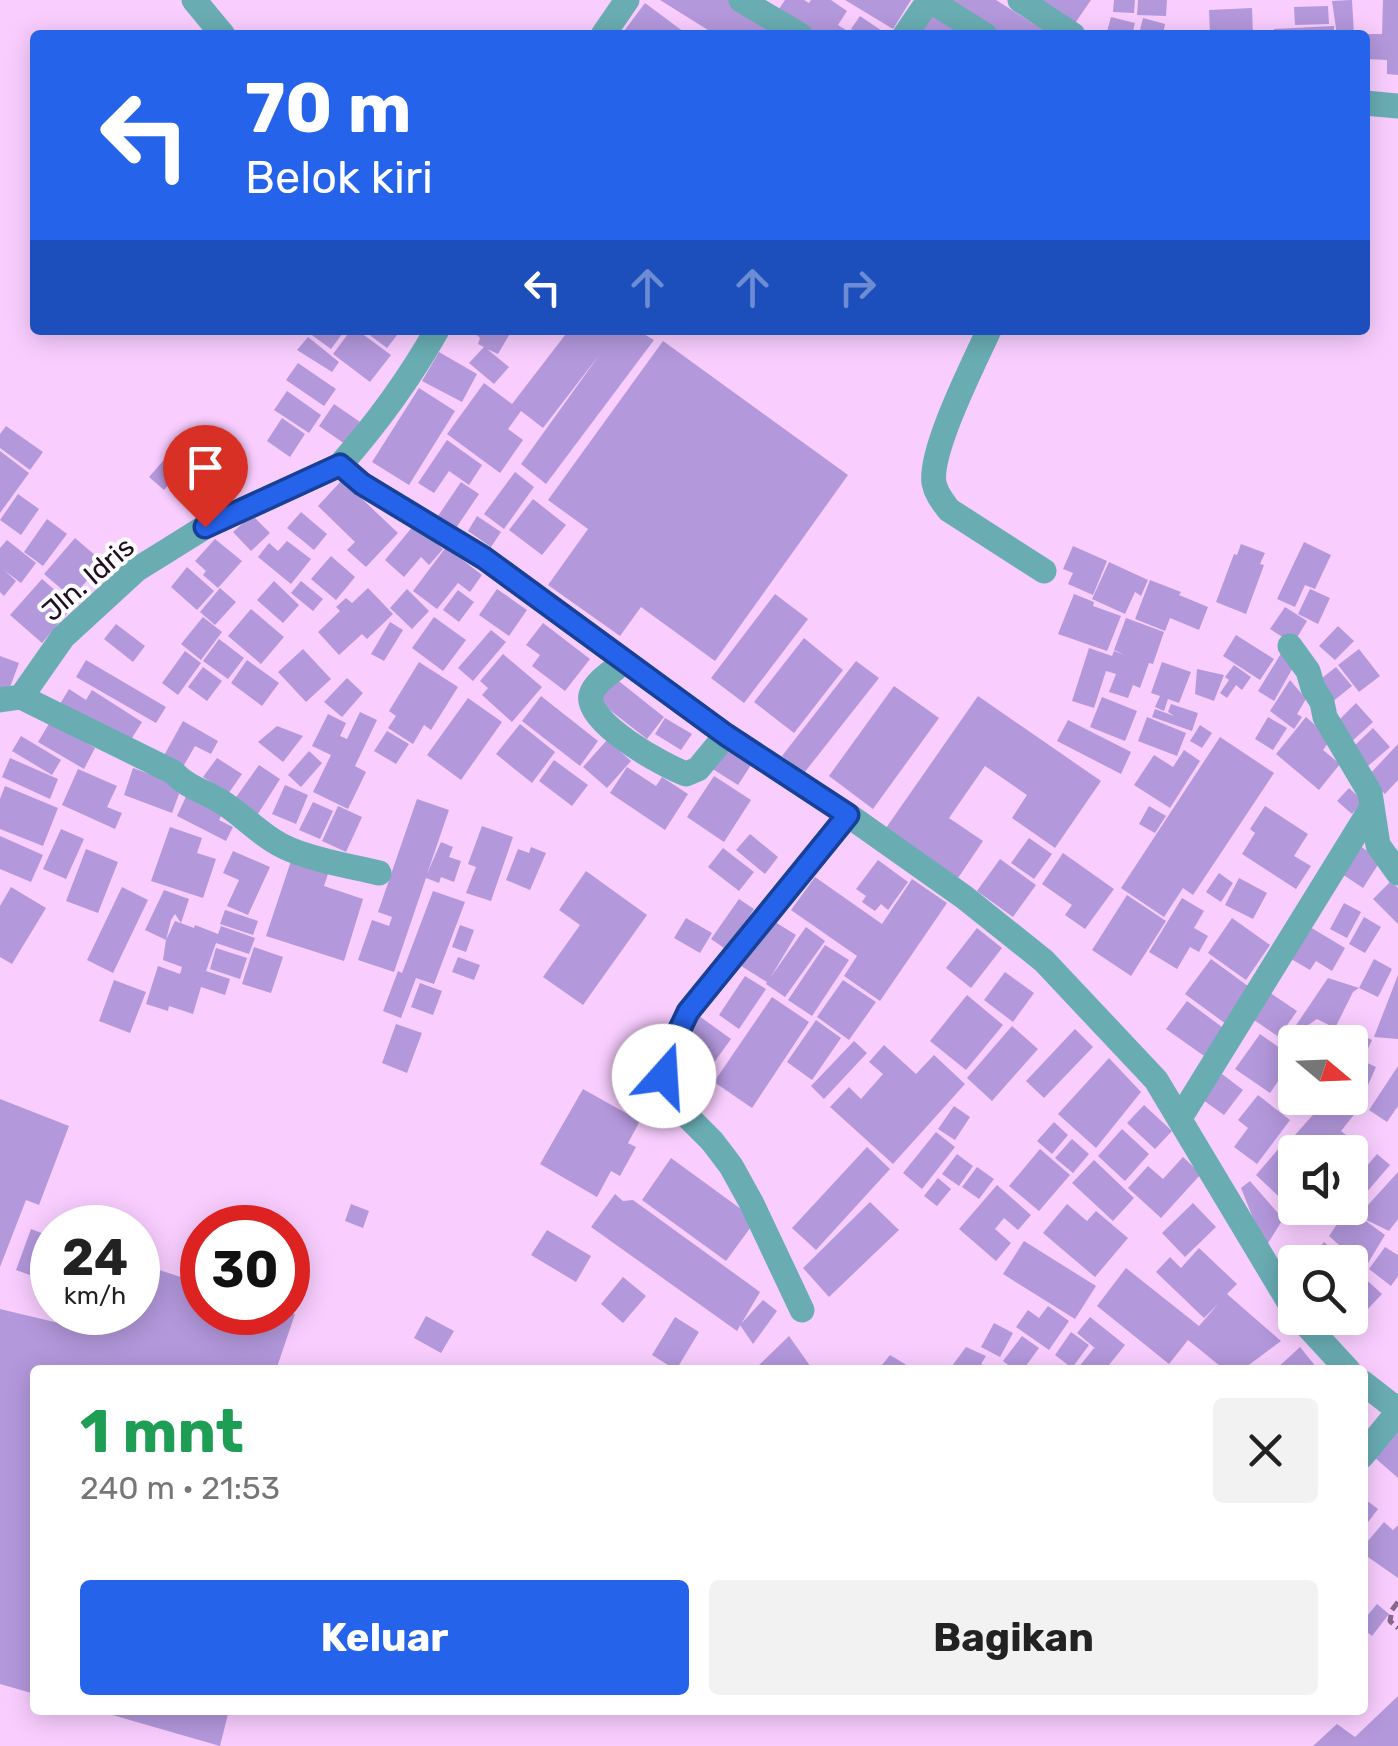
<!DOCTYPE html>
<html lang="id">
<meta charset="utf-8">
<style>
:root{--surface:#fff;--page:#f2f2f2;--text:#222;--muted:#767676;--accent:#2563eb}
body{margin:0;font-family:Rubik,sans-serif;background:var(--page);color:var(--text);height:100vh;display:flex;flex-direction:column;font-size:38px;white-space:nowrap}
*{box-sizing:border-box;margin:0}
p{font-size:32px;color:var(--muted)}
.icon{flex:none;width:55px;height:55px;fill:none;stroke:currentColor;stroke-width:2;stroke-linecap:round;stroke-linejoin:round}
.map{position:relative;flex:1;overflow:hidden}
.panel{position:absolute;left:30px;top:1365px;width:1338px;height:350px;display:flex;flex-direction:column;background:var(--surface);border-radius:10px;box-shadow:0 5px 25px #0003}
.panel>*{flex:none}
.hud{position:absolute;left:30px;top:30px;width:1340px;height:305px;border-radius:10px;box-shadow:0 5px 25px #0003;background:#2563eb;color:#fff;overflow:hidden}
.needle{width:65px;rotate:109deg}
.buttons{position:absolute;left:1278px;top:1025px;display:grid;gap:20px}
.buttons a{display:grid;place-items:center;width:90px;height:90px;border-radius:10px;background:var(--surface);box-shadow:0 5px 25px #0003;font-size:50px}
.speed{position:absolute;left:30px;top:1205px;display:flex;gap:20px;font-size:50px;font-weight:700;text-align:center}
.speed>*{display:grid;place-content:center;width:130px;height:130px;border-radius:50%;background:var(--surface);box-shadow:0 5px 25px #0003;line-height:1}
.speed small{font-size:25px;font-weight:400}
.speed .limit{border:15px solid #d22;background:#fff;color:#111}
.pin{position:absolute;display:grid;place-items:center;width:85px;height:85px;color:#fff;margin:-102px -42px;border-radius:50% 50% 50% 0;rotate:-45deg;box-shadow:0 0 10px #0007}
.pin .icon{rotate:45deg}
.me{position:absolute;width:110px;margin:-55px;rotate:19deg;stroke-linejoin:round;filter:drop-shadow(0 0 8px #0008)}
.turn{display:flex;align-items:center;gap:35px;height:210px;padding:0 50px;font-size:45px}
.turn .icon{width:130px;height:130px;stroke-width:2.5}
.turn b{display:block;font-size:70px;line-height:85px}
.lanes{display:flex;align-items:center;height:95px;padding:0 50px;background:#0003;justify-content:center;gap:50px;direction:ltr}
.lanes .off{opacity:.35}
.round{display:grid;place-items:center;flex:none;width:105px;height:105px;border-radius:10px;background:var(--page)}
.headline{display:flex;align-items:center;justify-content:space-between;height:170px;padding:0 50px}
h1{font-size:60px;font-weight:700;line-height:75px;color:#1e9e55}
.button{display:flex;gap:20px;margin-top:auto;padding:20px 50px}
.button a{flex:1;height:115px;border-radius:10px;background:var(--accent);color:#fff;font-size:40px;font-weight:700;line-height:115px;text-align:center}
.button a+a{background:var(--page);color:var(--text)}
.map>svg:first-child{display:block}
.building{fill:#b398dc}
.lines{fill:none;stroke-linecap:round;stroke-linejoin:round}
.path{stroke:#87688a;stroke-width:5;stroke-dasharray:10 5;stroke-linecap:butt}
.street{stroke:#69adb3;stroke-width:25}
.route-casing{stroke:#184099;stroke-width:25}
.route{stroke:#2563eb;stroke-width:18}
.labels{text-anchor:middle;dominant-baseline:central;stroke-width:8;stroke-linejoin:round;paint-order:stroke}
.street-label{font-size:28px;fill:#210e23;stroke:#fff}
</style>
<div class="map">
<svg width="1398" height="1746" viewBox="0 0 1398 1746">
<rect width="100%" height="100%" fill="#f9ceff"/>
<path class="building" d="M660,0H729L785,35H716Z
M785,0H804L809,3L811,0H831L847,11L838,25L854,35H818L779,9Z
M845,0H911L893,29Z
M942,0H996L1051,35H996Z
M1031,0H1091L1071,29Z
M1114,0H1135L1134,13L1113,12Z
M1138,0H1167L1166,16L1137,15Z
M1352,0L1354,35H1337L1332,1Z
M1383,0H1398V75L1387,74V60L1365,59V34H1382Z
M645,3L688,35H630L624,31Z
M928,6L972,35H909Z
M1328,6L1329,24L1295,25L1294,7Z
M1252,8L1253,35H1210L1209,10Z
M860,16L888,35H861L851,29Z
M1111,17L1135,23L1132,35H1106Z
M1143,18L1165,24L1163,35L1140,30Z
M1334,26V35H1274V29Z
M305,330H345L331,349Z
M351,330H357L391,355L370,382L333,354Z
M363,330H401L387,348Z
M477,330H512L498,354L487,349L509,367L494,384L469,363L484,347L478,344L480,338L475,333Z
M569,330H637L654,340L546,484L521,464L600,354L543,428L521,411L508,429L523,440L500,473L447,434L484,383L512,404Z
M308,337L339,362L332,372L297,350Z
M663,341L848,475L715,661L641,607L620,636L548,585L588,529L548,500Z
M439,352L477,374L462,402L422,381Z
M298,363L336,389L324,406L286,380Z
M419,388L455,411L409,485L372,462Z
M287,391L321,415L309,433L274,410Z
M334,404L360,422L345,444L319,426Z
M282,418L305,434L290,457L267,441Z
M6,426L43,452L30,470L0,448V434Z
M447,440L482,465L469,485L449,471L434,493L418,483Z
M0,451L29,473L0,513Z
M170,453L185,466L164,490L149,477Z
M515,472L534,487L504,529L484,514Z
M342,480L398,533L366,567L347,550L355,542L318,506Z
M461,482L479,494L454,531L436,519Z
M18,494L39,509L21,535L0,520Z
M533,499L566,525L542,555L509,530Z
M301,512L327,534L314,550L287,528Z
M252,515L270,533L251,551L233,532Z
M477,516L501,532L491,547L468,531Z
M47,519L67,534L43,566L24,552Z
M414,525L443,549L429,565L421,557L404,577L385,560Z
M75,538L103,562L72,598L44,574Z
M215,539L242,561L218,588L203,575L206,571L195,561Z
M7,540L36,563L21,583L4,570L16,581L4,596L0,592V548Z
M287,541L311,559L291,584L258,557L269,543L278,551Z
M1304,542L1331,555L1315,589L1305,585L1295,607L1277,599Z
M1241,544L1265,553L1260,564L1264,565L1246,614L1216,602L1234,554L1237,555Z
M1073,546L1107,561L1093,595L1068,584L1073,573L1063,569Z
M446,547L482,575L470,592L458,583L437,609L413,591Z
M331,556L355,577L336,600L311,579Z
M1109,562L1148,580L1141,596L1135,592L1125,614L1092,599Z
M187,567L214,591L197,610L171,587Z
M42,579L73,606L42,643L10,615Z
M1150,580L1181,592L1179,595L1208,607L1199,630L1170,618L1165,631L1135,619Z
M274,581L299,605L283,623L257,600Z
M301,581L323,599L313,611L291,593Z
M220,588L236,602L215,625L200,612Z
M368,588L393,614L367,639L362,634L339,655L318,632L340,611L336,607L346,598L352,603Z
M407,589L429,611L412,629L390,608Z
M497,589L527,610L509,636L479,615Z
M1310,589L1330,598L1318,624L1298,614Z
M458,590L474,602L459,622L443,610Z
M775,594L808,619L744,703L711,678Z
M1074,594L1094,602L1093,606L1121,616L1107,651L1058,634Z
M1285,607L1307,621L1293,644L1270,629Z
M251,609L284,637L261,664L228,636Z
M203,617L222,632L201,660L181,644Z
M434,617L466,640L443,671L412,648Z
M1126,618L1164,632L1153,664L1149,663L1140,688L1133,685L1128,698L1109,692L1116,674L1106,671L1094,708L1072,701L1089,648L1112,656L1114,651L1125,655L1114,650Z
M390,622L403,630L384,661L371,654Z
M543,623L590,659L565,691L532,666L540,655L526,645Z
M116,624L145,646L133,662L104,639Z
M1338,626L1354,641L1335,660L1319,646Z
M491,630L506,642L473,681L458,668Z
M1236,635L1274,659L1260,680L1223,656Z
M804,638L843,670L794,733L754,702Z
M219,639L244,658L228,679L203,661Z
M1285,647L1295,664L1274,701L1258,691Z
M303,649L331,679L306,702L278,672Z
M1359,649L1380,676L1359,692L1338,665Z
M185,651L201,663L178,695L162,683Z
M503,654L542,687L512,722L482,695L488,688L480,681Z
M0,656L19,663L6,698L0,695Z
M86,660L166,707L156,723L76,677Z
M247,660L279,683L262,706L231,683Z
M856,661L879,678L804,773L782,756Z
M419,662L458,687L431,730L424,725L413,744L388,728L396,716L389,711Z
M1162,662L1191,672L1179,703L1168,699L1164,711L1155,707L1160,696L1151,693Z
M1234,665L1251,677L1242,690L1236,685L1227,698L1220,693L1229,680L1225,677Z
M203,667L222,681L207,701L188,687Z
M1336,667L1352,686L1332,702L1317,682Z
M1197,669L1224,675L1214,701L1195,694Z
M347,678L363,693L342,717L324,702Z
M615,678L664,717L647,739L597,700Z
M1290,680L1306,699L1297,714L1302,717L1294,729L1270,711Z
M894,686L939,718L873,809L829,776Z
M69,689L86,700L92,690L142,722L127,746L60,704Z
M541,696L598,741L580,766L522,721Z
M978,696L1101,781L1055,848L1012,818L1027,795L985,766L949,818L983,841L958,878L886,828Z
M1102,697L1137,711L1125,741L1090,727Z
M468,698L502,722L461,780L427,755Z
M1356,703L1373,722L1350,743L1334,725Z
M1171,704L1198,713L1192,731L1152,717L1155,709L1174,716L1168,712Z
M360,712L377,720L355,766L366,772L348,809L313,792L331,755L312,746L328,714L346,723L340,736L347,739Z
M1147,717L1186,733L1177,756L1138,741Z
M1268,717L1287,728L1273,750L1255,739Z
M1306,717L1331,739L1323,750L1340,764L1319,790L1276,754Z
M665,718L692,734L681,750L655,734Z
M1068,720L1131,752L1121,774L1057,741Z
M183,721L218,741L211,754L195,746L180,772L161,761Z
M50,722L95,748L84,769L38,742Z
M520,724L555,752L532,783L496,754Z
M1200,725L1212,733L1202,748L1190,741Z
M277,726L303,736L283,762L258,742Z
M1373,728L1390,747L1368,766L1352,748Z
M387,731L409,744L396,764L374,751Z
M21,736L61,760L52,775L12,751Z
M1220,737L1274,773L1193,895L1183,888L1164,917L1121,888Z
M607,740L631,761L607,788L583,767Z
M1398,744V780L1385,794L1367,777Z
M725,747L751,765L738,785L711,768Z
M1184,750L1200,761L1170,808L1134,785L1154,755L1173,767Z
M309,751L322,763L301,787L288,775Z
M10,758L58,779L50,799L2,777Z
M217,758L242,774L228,794L203,777Z
M554,760L588,785L572,806L539,781Z
M259,765L280,779L256,817L232,803Z
M627,767L656,786L662,777L688,794L665,830L610,793Z
M133,768L182,786L172,813L124,795Z
M78,769L117,786L107,807L122,813L115,829L62,805Z
M714,776L751,800L724,842L687,817Z
M285,785L308,795L296,824L272,814Z
M5,786L58,808L43,846L0,829V799Z
M1349,788L1363,801L1352,814L1337,801Z
M189,790L225,808L219,820L233,827L226,841L177,816Z
M417,799L449,810L427,874L441,842L453,847L449,857L461,861L454,882L441,877L439,883L426,878L394,972L358,960L372,920L389,926L392,917L378,912Z
M313,802L333,811L320,839L299,830Z
M338,806L362,817L346,852L322,841Z
M1149,806L1166,816L1155,833L1139,824Z
M1265,806L1308,834L1294,856L1311,866L1296,889L1242,854L1255,833L1250,829Z
M482,826L513,837L491,901L466,893L476,867L468,864Z
M170,827L202,838L197,853L216,859L203,898L151,881Z
M61,829L84,839L66,879L43,869Z
M750,834L778,857L765,874L736,850Z
M0,836L43,855L31,882L0,869Z
M1029,838L1052,854L1034,879L1011,863Z
M1357,844L1381,860L1363,888L1339,872Z
M531,847L546,853L530,890L506,880L518,849L529,853Z
M723,848L754,872L739,891L708,867Z
M86,849L118,862L98,913L66,901Z
M233,851L270,867L248,915L227,906L239,880L223,873Z
M1063,853L1114,889L1085,929L1065,915L1072,905L1042,884Z
M293,855L330,868L324,886L363,899L344,961L266,936Z
M1000,859L1036,885L1013,917L977,891Z
M878,860L908,882L888,910L881,904L875,911L862,902L866,896L856,889Z
M586,871L647,915L583,1005L543,977L580,925L559,910Z
M1219,873L1233,883L1221,902L1206,892Z
M815,877L882,924L912,879L947,903L880,1001L844,976L857,956L791,910Z
M1239,878L1267,893L1253,919L1225,905Z
M1391,881L1398,888V924L1373,899Z
M11,887L46,908L12,964L0,957V906Z
M122,887L148,900L113,973L87,960Z
M164,890L189,899L181,923L175,914L171,920L166,940L175,921L194,928L195,925L218,934L221,926L255,938L249,954L216,943L206,971L230,979L225,995L201,987L193,1014L169,1006L168,1011L146,1004L158,966L180,974L182,967L163,960L166,940L145,930Z
M433,891L465,902L434,984L416,978L401,1018L383,1011L398,971L402,973Z
M1127,895L1166,921L1131,976L1092,950Z
M1182,898L1204,911L1194,928L1208,936L1199,952L1190,947L1177,969L1149,952Z
M739,899L754,909L727,950L711,939Z
M1344,903L1361,912L1347,938L1330,929Z
M225,910L258,921L253,935L220,924Z
M1364,917L1381,927L1365,953L1349,944Z
M686,918L712,933L700,953L674,938Z
M1232,918L1270,945L1246,980L1208,953Z
M772,920L796,935L770,978L806,927L825,941L785,997L766,984L767,982L738,964Z
M1305,924L1345,948L1332,971L1316,961L1310,970L1286,956Z
M460,925L474,930L466,952L452,947Z
M977,928L1002,948L971,988L946,968Z
M825,945L849,960L812,1016L788,1000Z
M254,947L283,957L271,993L242,984Z
M216,948L247,958L240,979L210,969Z
M458,957L480,965L474,980L452,972Z
M1211,959L1252,989L1226,1024L1185,994Z
M1374,959L1392,969L1378,997L1359,988Z
M1005,972L1034,993L1013,1022L984,1000Z
M1398,975V1039L1374,1037Z
M745,976L766,989L739,1029L719,1015Z
M1328,978L1359,988L1353,992L1335,1028L1317,1019L1286,1040Z
M114,980L146,992L130,1033L99,1021Z
M843,980L876,1002L849,1040L817,1017Z
M420,983L442,991L433,1015L411,1007Z
M1269,992L1297,1011L1279,1037L1251,1018Z
M967,995L1003,1025L966,1070L930,1041Z
M772,997L809,1022L752,1108L714,1082Z
M1187,1001L1226,1030L1207,1058L1166,1029Z
M699,1016L731,1039L702,1079L671,1057Z
M816,1020L841,1038L812,1080L787,1062Z
M396,1024L422,1033L407,1073L382,1063Z
M1012,1026L1038,1049L992,1101L967,1078Z
M1075,1029L1093,1047L1044,1098L1026,1081Z
M1351,1030L1372,1040L1365,1055L1350,1048V1042H1345Z
M1260,1034L1294,1058L1270,1093L1235,1069Z
M854,1041L867,1053L824,1099L811,1086Z
M884,1045L916,1074L934,1055L965,1084L893,1164L830,1107L849,1087L861,1099L883,1074L869,1062Z
M1350,1055L1376,1067L1361,1101L1350,1096Z
M1109,1058L1141,1092L1096,1148L1058,1114Z
M1398,1066V1106L1387,1122L1369,1110Z
M1222,1074L1243,1090L1224,1115L1203,1100Z
M583,1089L640,1121L628,1143L636,1147L620,1176L611,1171L597,1197L540,1164Z
M1258,1095L1290,1120L1257,1164L1234,1147L1248,1128L1238,1120Z
M1328,1098H1343L1357,1111L1341,1131L1351,1139L1340,1152H1316L1295,1135Z
M0,1099L69,1126L39,1205L26,1200L0,1267Z
M1144,1105L1172,1131L1155,1149L1127,1123Z
M954,1106L970,1117L955,1140L938,1129Z
M1054,1122L1068,1135L1052,1154L1037,1141Z
M1122,1129L1149,1154L1125,1181L1098,1156Z
M936,1132L955,1147L922,1189L903,1173Z
M1072,1139L1089,1154L1073,1173L1055,1158Z
M1287,1139L1302,1152H1295V1199L1289,1206L1256,1175Z
M867,1147L890,1169L816,1250L792,1228Z
M1040,1149L1070,1175L1039,1211L1009,1186Z
M1350,1153L1360,1174L1377,1154L1390,1165L1365,1194L1350,1182Z
M957,1154L973,1166L959,1186L942,1174Z
M1183,1157L1201,1174L1161,1218L1128,1188L1148,1166L1163,1179Z
M671,1158L756,1220L726,1261L642,1200Z
M1094,1160L1134,1198L1113,1221L1072,1183Z
M977,1167L994,1179L979,1199L962,1187Z
M1398,1172V1219L1389,1231L1358,1216Z
M938,1178L951,1189L937,1206L924,1196Z
M1250,1181L1283,1219L1265,1248L1241,1188Z
M997,1185L1031,1215L1018,1230L1004,1218L995,1229L1011,1243L996,1261L959,1229Z
M615,1194L623,1201L633,1200L760,1292L737,1331L591,1227Z
M870,1202L899,1230L829,1297L803,1268Z
M1193,1203L1216,1227L1185,1257L1162,1233Z
M351,1204L369,1211L363,1228L345,1221Z
M1067,1204L1087,1221L1096,1211L1128,1238L1095,1277L1043,1233Z
M1348,1208L1385,1235L1365,1268L1329,1236Z
M31,1229L52,1237V1283L16,1270Z
M547,1230L591,1256L576,1282L531,1255Z
M1024,1241L1096,1286L1075,1319L1003,1274Z
M1324,1242L1347,1262H1309Z
M1385,1247L1398,1255V1276L1391,1286L1369,1269Z
M1199,1248L1237,1284L1227,1294L1281,1341L1242,1370H1225L1188,1340L1169,1364L1097,1306L1126,1268L1199,1326L1219,1303L1204,1318L1156,1272L1170,1257L1181,1268Z
M138,1263L202,1284V1312H289L295,1314L276,1370H35V1694L0,1684V1309L96,1332L103,1312H138Z
M1350,1265L1382,1294L1348,1330L1336,1318H1350Z
M623,1277L646,1296L623,1323L601,1304Z
M763,1300L777,1311L753,1344L740,1325Z
M1048,1306L1069,1321L1049,1350L1016,1327L1028,1310L1039,1318Z
M426,1316L454,1331L441,1353L414,1338Z
M675,1317L699,1332L676,1370L652,1355Z
M1090,1317L1125,1345L1105,1370L1078,1368L1094,1348L1096,1349L1077,1333Z
M994,1323L1013,1333L1000,1357L981,1347Z
M1071,1332L1089,1345L1072,1368L1055,1355Z
M789,1336L813,1370H754Z
M1022,1336L1039,1348L1023,1370H1015L1003,1361Z
M966,1347L986,1356L981,1364L992,1370H949Z
M1300,1347L1317,1368L1314,1370H1275Z
M890,1355L905,1364L910,1370H878Z
M1398,1427V1478L1374,1457Z
M1362,1497L1378,1509L1362,1530Z
M1384,1522L1393,1530L1398,1525V1578L1368,1557L1362,1566V1548Z
M1377,1604L1389,1614L1372,1636L1362,1628V1622Z
M1398,1696V1746H1313L1337,1724L1355,1737Z
M95,1710H229L220,1746Z"/>
<g class="lines">
<path class="path" d="M1398,1602L1392,1610L1390,1621L1398,1628"/>
<path class="street" d="M194,0L223,35
M741,0L800,35
M929,0L985,35
M1020,0L1073,35
M603,35L627,0
M905,35L929,0
M1365,103L1398,106
M437,330C408,381 379,421 340,465L362,484L484,558L726,735L848,815L964,897L1044,961L1156,1080L1295,1312
M989,330C974,363 929,451 934,483C936,494 943,502 949,510L1044,571
M1290,646L1308,671L1313,688L1322,702L1325,717L1370,793L1378,845L1398,873
M625,661C615,670 594,682 591,695C584,722 664,766 686,774L698,769L726,735
M21,697L173,772C189,789 206,791 225,804C247,819 265,839 289,849C317,861 350,866 379,873
M0,700L21,697L63,637L136,570L205,527L340,465
M1180,1118L1372,807
M802,1310L752,1204L731,1166L712,1141L688,1117L663,1076L666,1058L688,1012L848,815
M1300,1318L1348,1370
M1362,1382L1398,1410
M1362,1456L1398,1412"/>
</g>
<g class="lines">
<g class="route-casing">
<path id="route" d="M205,527L340,465L362,484L484,558L726,735L848,815L688,1012L666,1058L664,1076"/>
</g>
<use href="#route" class="route"/>
</g>
<g class="labels">
<g class="street-label">
<text transform="translate(88 579) rotate(-41)">Jln. Idris</text>
</g>
</g>
</svg>
<div class="buttons">
<a><svg class="needle" viewBox="-14 -14 28 28"><path d="M0-13l5 13h-10z" fill="#e53935"/><path d="M0 13l5-13h-10z" fill="#767676"/></svg></a>
<a><svg class="icon" aria-label="sound" viewBox="0 0 24 24"><path d="M4 9h4l5-4v14l-5-4H4zM17 9q2 3 0 6"/></svg></a>
<a><svg class="icon" aria-label="search" viewBox="0 0 24 24"><circle cx="10" cy="10" r="6"/><path d="M15 15l6 6"/></svg></a>
</div>
<div class="speed"><div>24<small>km/h</small></div><div class="limit">30</div></div>
<div class="pin" style="left:205px;top:527px;background:#d93025"><svg class="icon" aria-label="arrive" viewBox="0 0 24 24"><path d="M6 21V4h12l-3 4 3 4H6"/></svg></div>
<svg class="me" style="left:664px;top:1076px" viewBox="-20 -20 40 40"><circle r="19" fill="#fff"/><path d="M0-13L10 11 0 6-10 11z" fill="#2563eb"/></svg>
<div class="hud">
<div class="turn"><svg class="icon" aria-label="left" viewBox="0 0 24 24"><path d="M17 20v-9H6M10 6l-5 5 5 5"/></svg><div><b>70 m</b>Belok kiri</div></div>
<div class="lanes"><svg class="icon" aria-label="left" viewBox="0 0 24 24"><path d="M17 20v-9H6M10 6l-5 5 5 5"/></svg><svg class="icon off" aria-label="ahead" viewBox="0 0 24 24"><path d="M12 20V5M6 11l6-6 6 6"/></svg><svg class="icon off" aria-label="ahead" viewBox="0 0 24 24"><path d="M12 20V5M6 11l6-6 6 6"/></svg><svg class="icon off" aria-label="right" viewBox="0 0 24 24"><path d="M7 20v-9h11M14 6l5 5-5 5"/></svg></div>
</div>
<section class="panel">
<div class="headline"><div><h1>1 mnt</h1><p>240 m · 21:53</p></div><a class="round"><svg class="icon" aria-label="close" viewBox="0 0 24 24"><path d="M6 6l12 12M18 6L6 18"/></svg></a></div>
<div class="button"><a>Keluar</a><a>Bagikan</a></div>
</section>
</div>
